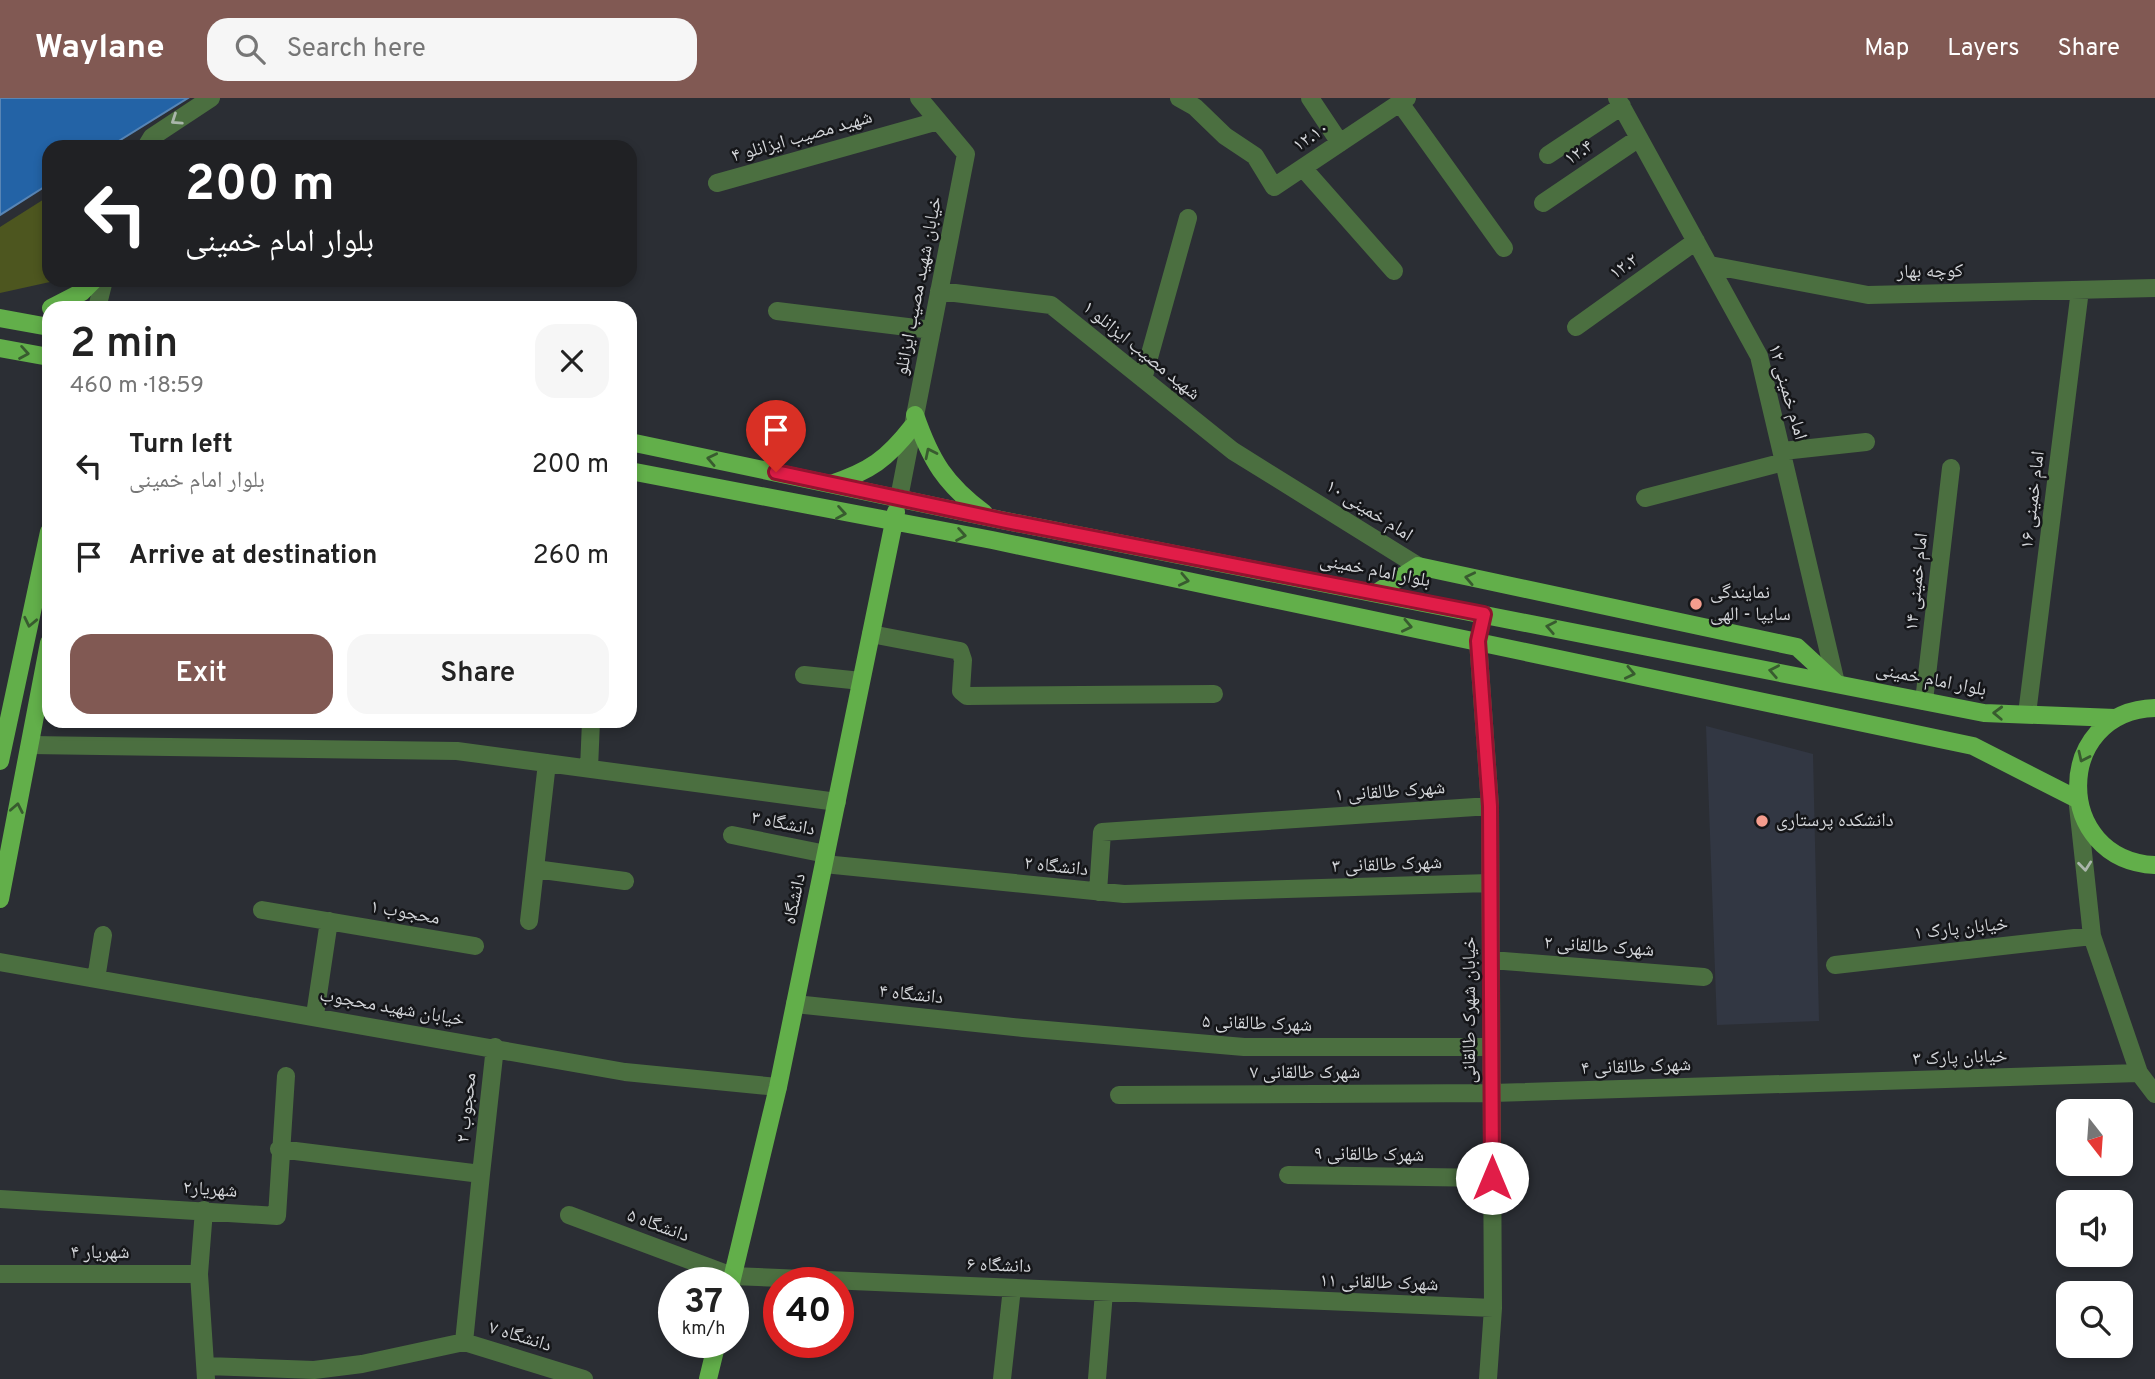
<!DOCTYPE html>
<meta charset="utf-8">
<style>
:root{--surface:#fff;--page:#f6f6f6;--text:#222;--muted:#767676;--accent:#815953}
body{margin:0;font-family:Overpass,"Noto Naskh Arabic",sans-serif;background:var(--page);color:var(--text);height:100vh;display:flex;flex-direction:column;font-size:26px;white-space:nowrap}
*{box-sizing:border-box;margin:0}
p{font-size:23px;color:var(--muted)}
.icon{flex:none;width:38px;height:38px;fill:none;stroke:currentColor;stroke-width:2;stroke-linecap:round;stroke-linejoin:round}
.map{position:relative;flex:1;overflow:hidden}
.drawer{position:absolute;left:42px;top:203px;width:595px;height:427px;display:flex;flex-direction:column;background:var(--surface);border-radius:21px;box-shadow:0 4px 10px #0003}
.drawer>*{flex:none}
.guide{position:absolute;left:42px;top:42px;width:595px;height:147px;border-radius:21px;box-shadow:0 4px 10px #0003;background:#202124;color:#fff;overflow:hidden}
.needle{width:46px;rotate:163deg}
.fabs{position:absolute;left:2056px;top:1001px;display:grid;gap:14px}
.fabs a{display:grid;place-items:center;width:77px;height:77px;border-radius:14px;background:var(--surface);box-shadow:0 4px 10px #0003;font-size:35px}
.speed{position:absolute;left:658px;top:1169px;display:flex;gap:14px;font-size:35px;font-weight:700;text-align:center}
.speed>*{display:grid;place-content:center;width:91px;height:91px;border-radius:50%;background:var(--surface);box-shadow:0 4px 10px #0003;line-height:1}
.speed small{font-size:18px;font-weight:400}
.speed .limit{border:10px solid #d22;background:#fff;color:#111}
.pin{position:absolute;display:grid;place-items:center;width:60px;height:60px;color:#fff;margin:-72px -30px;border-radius:50% 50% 50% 0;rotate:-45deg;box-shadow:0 0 7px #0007}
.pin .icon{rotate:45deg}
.me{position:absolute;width:77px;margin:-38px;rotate:0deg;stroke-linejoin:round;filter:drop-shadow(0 0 5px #0008)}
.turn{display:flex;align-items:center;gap:24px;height:147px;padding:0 28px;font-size:32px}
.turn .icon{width:91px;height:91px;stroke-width:2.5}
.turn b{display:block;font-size:49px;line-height:60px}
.round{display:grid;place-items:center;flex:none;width:74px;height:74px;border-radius:21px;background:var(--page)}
.headline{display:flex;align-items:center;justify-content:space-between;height:119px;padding:0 28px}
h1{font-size:42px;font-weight:600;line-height:52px}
.button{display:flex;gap:14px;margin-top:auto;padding:14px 28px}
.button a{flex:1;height:80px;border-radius:21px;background:var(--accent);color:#fff;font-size:28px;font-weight:600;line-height:80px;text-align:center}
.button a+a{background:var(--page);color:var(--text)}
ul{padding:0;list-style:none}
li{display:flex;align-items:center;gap:21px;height:91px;padding:0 28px}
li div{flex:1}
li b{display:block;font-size:26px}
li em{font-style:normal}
header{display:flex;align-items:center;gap:42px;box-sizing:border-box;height:98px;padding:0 35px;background:var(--accent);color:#fff}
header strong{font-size:33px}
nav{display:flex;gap:38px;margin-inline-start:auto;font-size:24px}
.search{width:490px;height:63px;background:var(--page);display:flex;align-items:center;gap:18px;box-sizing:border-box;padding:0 24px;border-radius:21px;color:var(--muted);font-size:26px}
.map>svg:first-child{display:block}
.built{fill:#323743}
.green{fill:#4d561f}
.water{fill:#2363a6;stroke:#5885b5;stroke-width:2}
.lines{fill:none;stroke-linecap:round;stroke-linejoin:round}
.minor{stroke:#4b6f40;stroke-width:18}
.major{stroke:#62af4a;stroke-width:18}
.oneway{stroke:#aab6ab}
.oneway2{stroke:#385b2f}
.route-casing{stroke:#92132f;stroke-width:18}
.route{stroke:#e11d48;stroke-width:12}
.poi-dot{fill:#f59d8e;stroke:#151619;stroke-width:2.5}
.labels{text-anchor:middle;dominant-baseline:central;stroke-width:5;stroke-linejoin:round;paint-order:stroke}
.street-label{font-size:19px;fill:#d3d5d9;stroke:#151619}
.poi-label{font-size:19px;fill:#d3d5d9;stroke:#151619;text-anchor:start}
</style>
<header>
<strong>Waylane</strong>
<div class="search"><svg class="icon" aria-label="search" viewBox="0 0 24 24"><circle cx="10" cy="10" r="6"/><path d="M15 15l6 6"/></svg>Search here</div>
<nav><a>Map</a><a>Layers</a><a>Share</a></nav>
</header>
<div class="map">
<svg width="2155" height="1281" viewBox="0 0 2155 1281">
<rect width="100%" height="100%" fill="#2b2e34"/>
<path class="built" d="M1706,628L1813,656L1819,923L1717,927Z"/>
<path class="green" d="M49,98V182H59L0,195V129Z"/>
<path class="water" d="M0,0H188L109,49H49V86L0,117Z"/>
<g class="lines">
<path class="minor" d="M1179,0L1195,9L1225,38L1255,58L1274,89L1407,0
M1310,0L1340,45
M1617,0L1759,258L1836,585
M1400,5L1504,150
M146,49L152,39L211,0
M1548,57L1622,8
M1303,70L1394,173
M717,85L938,23
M1543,105L1639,40
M1710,167L1868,197L2155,190
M939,193L1051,207L1233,353L1418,468
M97,210L104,182
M777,213L932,232
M1576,229L1696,143
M1143,281L1188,120
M1783,353L1866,344
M899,400L966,56L919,0
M1645,400L1784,364
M871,536L960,553L963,562L961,593L967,598L1214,596
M1478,543L1490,708L1493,1210L1488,1281
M804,577L861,583
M1924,603L1951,370
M2027,616L2080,192
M30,647L457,653L837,704
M589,671L591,623
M2078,708L2092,838L2139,975L2155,996
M732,737L826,756
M824,766L1124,796L1490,785
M535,771L625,783
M1098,794L1102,734L1490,708
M262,812L475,848
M529,823L547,665
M1491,862L1704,879
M0,864L625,974L778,989
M1835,867L2092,838
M96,881L103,837
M795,906L1023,930L1244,949H1491
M315,917L329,823
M1119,997L1492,995L2139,975
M279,1051L481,1076L464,1244
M481,1076L495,949
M1288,1077L1492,1080
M0,1101L277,1118L286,978
M204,1112L199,1176L206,1281
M569,1117L732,1178L1493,1210
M0,1176H199
M206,1268L314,1272L362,1266L464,1244L584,1281
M1002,1281L1012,1190
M1097,1281L1104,1194"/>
<path class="major" d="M51,210L82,194L94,182
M0,220L49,229
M0,250L49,259
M915,317C931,363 945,386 984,415
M630,344L1001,422L1984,615L2115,620
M630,373L992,442L1973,648L2077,701
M831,386C870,373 887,361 912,329
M1376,495L1418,468L1797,549L1836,585
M2155,610C2053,613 2052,762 2155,767
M0,663L49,434
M0,801L49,545
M731,1185L778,989L896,414
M708,1281L717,1244"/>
</g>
<defs><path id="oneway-chevron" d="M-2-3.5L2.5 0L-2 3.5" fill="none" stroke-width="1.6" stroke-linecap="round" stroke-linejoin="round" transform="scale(1.75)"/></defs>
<g class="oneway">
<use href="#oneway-chevron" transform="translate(176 22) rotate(146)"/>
<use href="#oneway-chevron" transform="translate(2085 768) rotate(84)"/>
</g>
<g class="oneway2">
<use href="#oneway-chevron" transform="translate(24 255) rotate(10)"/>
<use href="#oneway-chevron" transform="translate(930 355) rotate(-116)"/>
<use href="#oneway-chevron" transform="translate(712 361) rotate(-168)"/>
<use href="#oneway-chevron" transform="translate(841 415) rotate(10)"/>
<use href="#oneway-chevron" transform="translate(961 437) rotate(10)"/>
<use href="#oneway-chevron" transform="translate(1470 480) rotate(-168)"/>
<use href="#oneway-chevron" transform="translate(1184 482) rotate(12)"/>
<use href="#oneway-chevron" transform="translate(30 524) rotate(102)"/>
<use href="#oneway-chevron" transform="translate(1407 528) rotate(12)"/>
<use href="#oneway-chevron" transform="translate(1551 529) rotate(-169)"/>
<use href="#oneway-chevron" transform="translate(1774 573) rotate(-169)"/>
<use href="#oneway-chevron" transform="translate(1630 575) rotate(12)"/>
<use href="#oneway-chevron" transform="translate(1998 615) rotate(-178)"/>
<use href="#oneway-chevron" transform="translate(2083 659) rotate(115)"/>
<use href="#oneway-chevron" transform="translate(17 710) rotate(-79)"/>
</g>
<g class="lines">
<g class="route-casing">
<path id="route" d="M776,374L1001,422L1484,516L1478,543L1490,708L1492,1080"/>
</g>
<use href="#route" class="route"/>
</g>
<g class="poi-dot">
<circle cx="1696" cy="506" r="7"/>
<circle cx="1762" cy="723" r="7"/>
</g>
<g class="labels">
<g class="street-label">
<text transform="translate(802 39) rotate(-16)">شهید مصیب ایزانلو ۴</text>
<text transform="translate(1311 39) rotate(-34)">۱۲.۱۰</text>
<text transform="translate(1579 55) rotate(-34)">۱۲.۴</text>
<text transform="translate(1624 169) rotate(-35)">۱۲.۲</text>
<text transform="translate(1930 174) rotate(-1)">کوچه بهار</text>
<text transform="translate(919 188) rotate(-79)">خیابان شهید مصیب ایزانلو</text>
<text transform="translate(1141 253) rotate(39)">شهید مصیب ایزانلو ۱</text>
<text transform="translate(1787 294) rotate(74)">امام خمینی ۱۲</text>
<text transform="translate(2033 402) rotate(-83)">امام خمینی ۱۶</text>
<text transform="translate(1369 413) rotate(32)">امام خمینی ۱۰</text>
<text transform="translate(1375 473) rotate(11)">بلوار امام خمینی</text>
<text transform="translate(1917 484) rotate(-84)">امام خمینی ۱۴</text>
<text transform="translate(1931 582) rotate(11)">بلوار امام خمینی</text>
<text transform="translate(1390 694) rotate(-4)">شهرک طالقانی ۱</text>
<text transform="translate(783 726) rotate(11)">دانشگاه ۳</text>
<text transform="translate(1387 767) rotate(-2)">شهرک طالقانی ۳</text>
<text transform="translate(1056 769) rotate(6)">دانشگاه ۲</text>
<text transform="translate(795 801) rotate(-78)">دانشگاه</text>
<text transform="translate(405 815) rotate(10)">محجوب ۱</text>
<text transform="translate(1961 831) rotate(-6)">خیابان پارک ۱</text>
<text transform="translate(1599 849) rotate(4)">شهرک طالقانی ۲</text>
<text transform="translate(911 897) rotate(6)">دانشگاه ۴</text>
<text transform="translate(392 910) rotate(10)">خیابان شهید محجوب</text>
<text transform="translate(1470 912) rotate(-90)">خیابان شهرک طالقانی</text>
<text transform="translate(1257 926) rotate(2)">شهرک طالقانی ۵</text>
<text transform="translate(1960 960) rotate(-2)">خیابان پارک ۳</text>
<text transform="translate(1636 969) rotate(-2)">شهرک طالقانی ۴</text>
<text x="1305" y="975">شهرک طالقانی ۷</text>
<text transform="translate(467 1010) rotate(-84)">محجوب ۲</text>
<text transform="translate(1369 1057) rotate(1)">شهرک طالقانی ۹</text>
<text transform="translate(210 1092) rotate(4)">شهریار۲</text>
<text transform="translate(658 1128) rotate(20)">دانشگاه ۵</text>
<text x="100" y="1155">شهریار ۴</text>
<text transform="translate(999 1168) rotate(2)">دانشگاه ۶</text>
<text transform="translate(1379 1185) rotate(2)">شهرک طالقانی ۱۱</text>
<text transform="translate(520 1239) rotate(17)">دانشگاه ۷</text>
</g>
<g class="poi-label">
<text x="1710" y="495">نمایندگی<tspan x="1710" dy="22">سایپا - الهی</tspan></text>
<text x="1776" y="723">دانشکده پرستاری</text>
</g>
</g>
</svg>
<div class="fabs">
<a><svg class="needle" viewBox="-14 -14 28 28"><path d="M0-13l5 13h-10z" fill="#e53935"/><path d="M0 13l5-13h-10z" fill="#767676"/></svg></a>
<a><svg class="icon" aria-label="sound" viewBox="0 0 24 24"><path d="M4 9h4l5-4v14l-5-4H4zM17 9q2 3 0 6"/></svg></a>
<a><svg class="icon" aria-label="search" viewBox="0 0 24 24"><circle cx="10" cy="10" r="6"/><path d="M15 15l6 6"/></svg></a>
</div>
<div class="speed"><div>37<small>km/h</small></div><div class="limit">40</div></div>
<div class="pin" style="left:776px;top:374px;background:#d93025"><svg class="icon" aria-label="arrive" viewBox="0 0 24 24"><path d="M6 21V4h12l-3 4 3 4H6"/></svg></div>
<svg class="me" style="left:1492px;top:1080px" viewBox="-20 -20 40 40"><circle r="19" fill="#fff"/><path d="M0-13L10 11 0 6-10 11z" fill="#e11d48"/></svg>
<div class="guide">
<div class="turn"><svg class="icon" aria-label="left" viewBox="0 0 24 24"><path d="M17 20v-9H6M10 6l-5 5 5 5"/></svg><div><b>200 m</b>بلوار امام خمینی</div></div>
</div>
<section class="drawer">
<div class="headline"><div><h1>2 min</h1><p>460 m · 18:59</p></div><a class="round"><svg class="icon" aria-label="close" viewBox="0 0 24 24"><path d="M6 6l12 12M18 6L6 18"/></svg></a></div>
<ul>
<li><svg class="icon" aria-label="left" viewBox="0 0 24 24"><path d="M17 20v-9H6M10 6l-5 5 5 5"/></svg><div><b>Turn left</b><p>بلوار امام خمینی</p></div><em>200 m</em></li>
<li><svg class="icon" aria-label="arrive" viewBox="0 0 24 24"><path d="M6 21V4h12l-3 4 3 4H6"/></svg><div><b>Arrive at destination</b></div><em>260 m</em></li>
</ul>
<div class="button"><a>Exit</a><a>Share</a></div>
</section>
</div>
